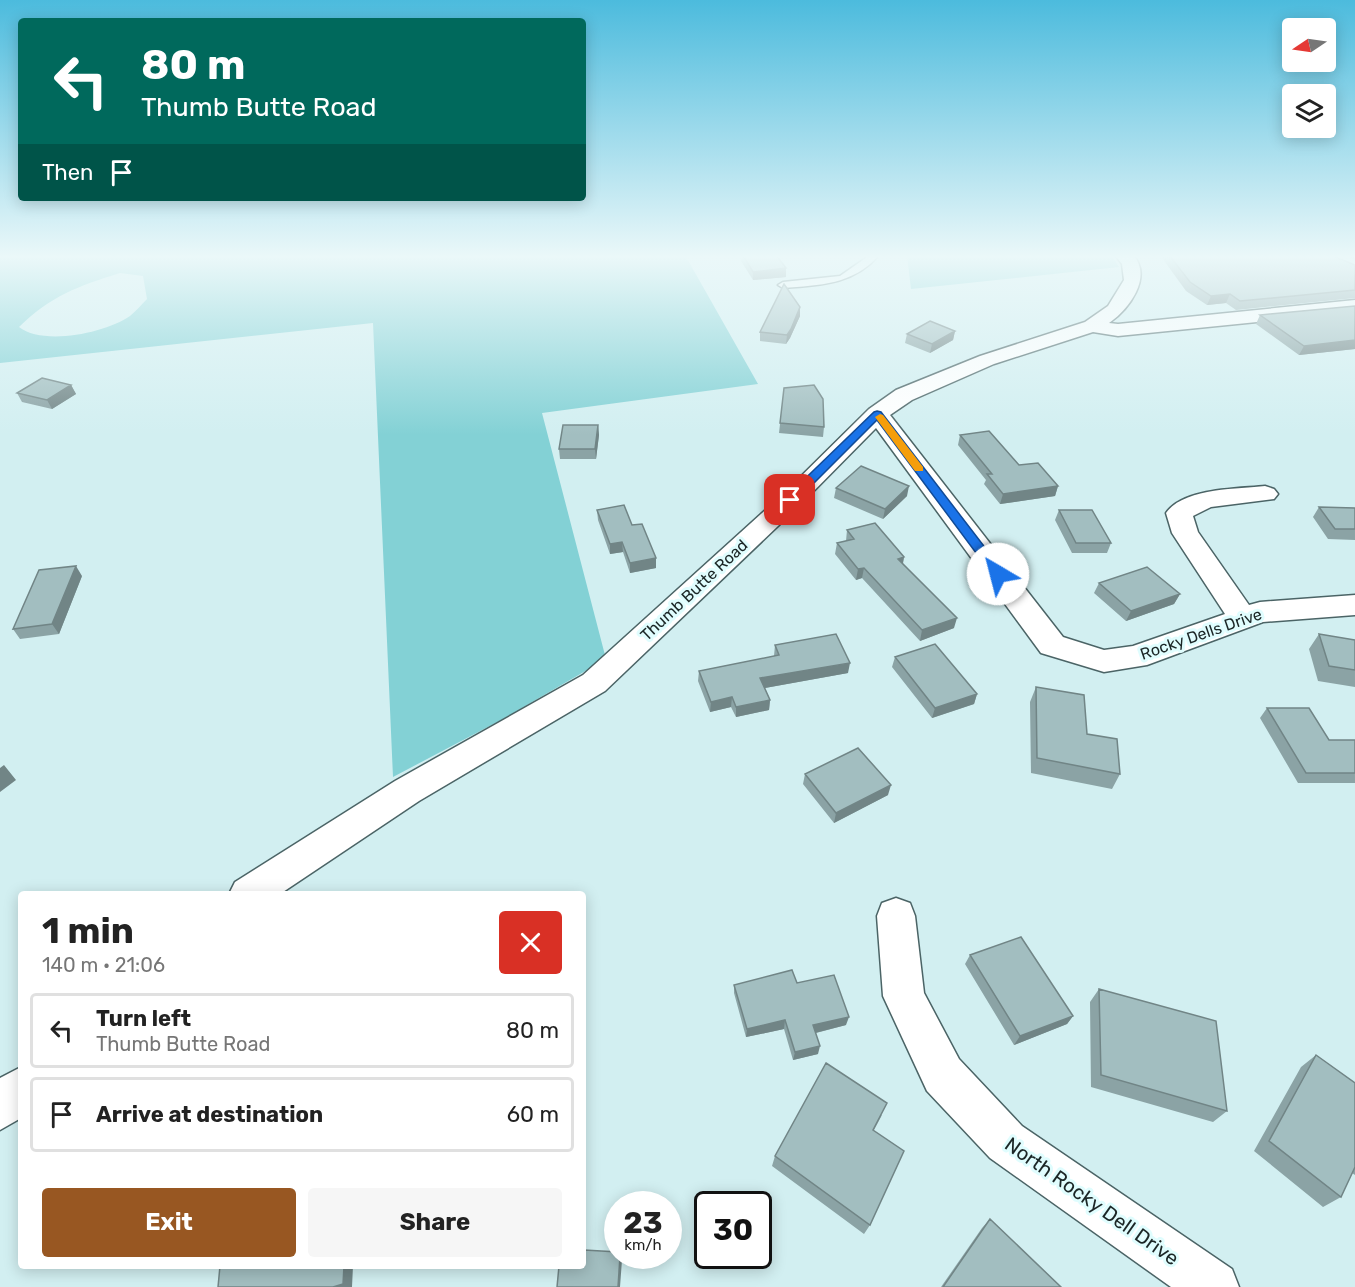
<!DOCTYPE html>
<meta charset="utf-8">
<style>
:root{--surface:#fff;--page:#f6f6f6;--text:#222;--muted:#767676;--line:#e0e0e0;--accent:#985722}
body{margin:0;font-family:Rubik,sans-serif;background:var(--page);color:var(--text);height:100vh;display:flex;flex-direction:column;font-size:22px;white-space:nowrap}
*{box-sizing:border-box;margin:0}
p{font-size:20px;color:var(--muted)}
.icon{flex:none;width:33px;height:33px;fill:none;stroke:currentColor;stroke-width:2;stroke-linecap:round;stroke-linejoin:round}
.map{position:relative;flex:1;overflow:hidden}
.sheet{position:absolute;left:18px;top:891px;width:568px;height:378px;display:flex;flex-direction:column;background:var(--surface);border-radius:6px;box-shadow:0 3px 15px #0003}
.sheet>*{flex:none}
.hud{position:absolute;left:18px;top:18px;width:568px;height:183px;border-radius:6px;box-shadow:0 3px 15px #0003;background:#00695c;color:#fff;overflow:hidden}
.needle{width:39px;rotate:257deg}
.tools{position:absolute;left:1282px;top:18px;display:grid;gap:12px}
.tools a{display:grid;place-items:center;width:54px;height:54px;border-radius:6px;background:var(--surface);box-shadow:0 3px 15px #0003;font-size:30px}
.speed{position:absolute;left:604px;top:1191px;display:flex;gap:12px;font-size:30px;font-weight:700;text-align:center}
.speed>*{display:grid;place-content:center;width:78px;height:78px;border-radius:50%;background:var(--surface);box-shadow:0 3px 15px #0003;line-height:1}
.speed small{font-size:15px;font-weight:400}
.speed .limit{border:3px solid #111;border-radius:9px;background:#fff;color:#111}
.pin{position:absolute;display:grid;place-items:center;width:51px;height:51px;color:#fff;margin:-26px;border-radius:12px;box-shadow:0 3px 9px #0006}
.me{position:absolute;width:66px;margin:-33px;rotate:323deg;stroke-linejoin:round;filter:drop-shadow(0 0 4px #0008)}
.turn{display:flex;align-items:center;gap:21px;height:126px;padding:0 24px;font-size:27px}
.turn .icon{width:78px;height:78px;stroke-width:2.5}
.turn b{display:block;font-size:42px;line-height:51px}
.then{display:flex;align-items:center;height:57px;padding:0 24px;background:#0003;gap:12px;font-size:22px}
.round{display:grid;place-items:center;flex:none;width:63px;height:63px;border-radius:6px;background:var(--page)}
.summary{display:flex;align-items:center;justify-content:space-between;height:102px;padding:0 24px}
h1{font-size:36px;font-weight:700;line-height:45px}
.cta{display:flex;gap:12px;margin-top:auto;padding:12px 24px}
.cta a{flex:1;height:69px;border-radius:6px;background:var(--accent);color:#fff;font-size:24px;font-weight:700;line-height:69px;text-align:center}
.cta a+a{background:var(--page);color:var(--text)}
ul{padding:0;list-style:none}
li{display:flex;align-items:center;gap:18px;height:75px;margin:0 12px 9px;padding:0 12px;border:3px solid var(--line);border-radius:6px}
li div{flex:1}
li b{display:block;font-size:22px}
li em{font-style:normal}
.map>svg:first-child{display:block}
.green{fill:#83d1d5;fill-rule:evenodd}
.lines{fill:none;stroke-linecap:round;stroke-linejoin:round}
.service-casing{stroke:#4b6466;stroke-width:3}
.minor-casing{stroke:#4b6466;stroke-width:3}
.service{fill:#fff;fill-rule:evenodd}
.minor{fill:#fff;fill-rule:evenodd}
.wall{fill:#8ba3a5}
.shaded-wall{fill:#718586}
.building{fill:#a2bec0;stroke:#718586;stroke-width:1.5}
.route{fill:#1a73e8;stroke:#114b97;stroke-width:1.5}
.slow{fill:#f59e0b}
.labels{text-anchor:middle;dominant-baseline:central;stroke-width:6;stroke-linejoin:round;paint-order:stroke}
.street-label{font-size:16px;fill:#1b2626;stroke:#e0fdfe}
.near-street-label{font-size:20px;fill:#1b2626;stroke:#e0fdfe}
</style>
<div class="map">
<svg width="1355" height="1287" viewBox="0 0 1355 1287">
<rect width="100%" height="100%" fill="#d2eff1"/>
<path class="green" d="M0,255H685L758,384L542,413L606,659L501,720L393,777L373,323L0,363ZM120,273L143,276L147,299C141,305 136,311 130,316C106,333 43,346 19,327C51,296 78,286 120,273Z
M907,255H1111L1119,267L911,289Z"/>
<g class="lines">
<g class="service-casing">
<path id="service" d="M870,255H879C853,285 820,285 783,288L778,285L783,282L840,276Z"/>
</g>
<g class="minor-casing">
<path id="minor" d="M1115,255H1133C1153,277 1129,309 1109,323L1118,324L1355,300V312L1118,336L1093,332L994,364L912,400L890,415L1063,637L1104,650L1133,646L1225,614L1172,533L1166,513C1183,488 1238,489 1265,486L1274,489L1278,494L1274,499L1211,507L1193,516L1198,532L1249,605L1260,602L1355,595V615L1263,622L1147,665L1104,672L1041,653L876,428L800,505L605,691L419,801L280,894H229L235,882L395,781L583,675L782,495L869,409L896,390L980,356L1085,322L1108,306L1124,280L1122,264Z
M896,898L910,903L915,916L924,993L959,1059L1022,1126L1232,1269L1239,1287H1171L990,1158L927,1091L883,996L877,916L882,903Z
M21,1067V1118L0,1130V1078Z"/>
</g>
<use href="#service" class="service"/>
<use href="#minor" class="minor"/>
</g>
<path class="wall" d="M742,255H776L786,277L753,280L741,261Z
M1160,255H1331L1355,265V298L1236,310L1226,303L1207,305L1186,291Z
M1345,255H1355V260Z
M1355,306V349L1299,355L1256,324L1260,315Z
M800,307V316L790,338L786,344L760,341V332Z
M955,331L953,340L930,353L905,343L907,334Z
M71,385L76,394L52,409L22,402L17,393Z
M784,388L824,427L823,437L779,433Z
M598,425L599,435L596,459H560L559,449Z
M960,435L1058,486L1055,496L1000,504L984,484L986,480L958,445Z
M836,488L907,496L883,519L834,498Z
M1319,507L1355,508V540L1328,539L1313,517Z
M597,510L632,525L656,558V568L630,573L623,552L610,554L598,520Z
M1059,510L1111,543L1107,553H1072L1055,520Z
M847,530L904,557L903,564L954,628L920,641L862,578L856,580L835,554L837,543L846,541Z
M82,576L59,634L20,639L13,629Z
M1099,583L1180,594L1174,604L1126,621L1094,593Z
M1319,634L1355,640V687L1318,681L1309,649Z
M775,645L848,673L765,688L770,700L769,710L736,717L731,707L710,712L698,681L699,671L774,656Z
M895,657L977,694L974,704L932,718L892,667Z
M1036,687L1120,774L1112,789L1031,773L1030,702Z
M1267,708L1329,740H1355V783H1298L1260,718Z
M805,774L888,795L834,823L803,784Z
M970,955L1073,1016L1067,1024L1014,1045L965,964Z
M797,983L846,1025L816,1033L818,1054L793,1060L784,1029L746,1037L734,993V985Z
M1099,989L1227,1111L1213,1122L1091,1087L1090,1002Z
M1316,1055L1355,1083V1175L1352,1173L1341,1197L1323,1207L1254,1151L1301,1067Z
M882,1115L874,1130L870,1225L864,1234L772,1166L775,1156Z
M990,1219L1061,1287H941L982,1228Z"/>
<path class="shaded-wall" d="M786,268V277L753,280V272Z
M1230,294L1226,303L1207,305L1211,296Z
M800,307V316L790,338L786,344L787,335Z
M955,331L953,340L930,353L932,344Z
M1355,340V349L1299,355L1304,346Z
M71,385L76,394L52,409L47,400Z
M598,425L599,435L596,459L595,449Z
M909,486L907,496L883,519L885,509Z
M1058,486L1055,496L1000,504L1003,494Z
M622,542L623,552L610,554V544Z
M904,557L902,567L898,559Z
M656,558V568L630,573V563Z
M76,566L82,576L59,634L52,624Z
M864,568L862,578L856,580L858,569Z
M1180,594L1174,604L1126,621L1131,611Z
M957,618L954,628L920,641L922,630Z
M850,663L848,673L759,689L760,678Z
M977,694L974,704L932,718L935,708Z
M732,697L731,707L710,712L711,702Z
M770,700L769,710L736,717V707Z
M4,765L16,780L0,792V768Z
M891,785L888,795L834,823L836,813Z
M1073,1016L1067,1024L1014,1045L1020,1036Z
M849,1017L846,1025L811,1034L813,1025Z
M785,1020L784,1029L746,1037L747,1029Z
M820,1046L818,1054L793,1060L795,1052Z
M620,1256H621L622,1260L620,1287H618Z
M344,1266H353L352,1287H333Z"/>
<path class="building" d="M743,255H776L786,268L753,272Z
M1169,255H1331L1355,265V290L1240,301L1230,294L1211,296L1190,282Z
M784,284L800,307L791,329L787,335L760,332Z
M1355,306V340L1304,346L1260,315Z
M930,321L955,331L932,344L907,334Z
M42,378L71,385L47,400L17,393Z
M814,385L823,399L824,427L780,423L784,388Z
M563,425H598L595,449H559Z
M989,431L1019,465L1038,463L1058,486L1003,494L987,474H992L960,435Z
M861,466L909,486L885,509L836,488Z
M624,505L632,525L642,524L656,558L630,563L622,542L610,544L597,510Z
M1319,507L1355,508V529H1335Z
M1059,510H1092L1111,543H1076Z
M875,523L904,557L898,559L957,618L922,630L864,568L858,569L837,543L854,539L847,530Z
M76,566L52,624L13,629L39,570Z
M1147,567L1180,594L1131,611L1099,583Z
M836,634L850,663L760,678L770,700L736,707L732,697L711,702L699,671L779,655L775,645Z
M1319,634L1355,640V670L1329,666Z
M935,644L977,694L935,708L895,657Z
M1036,687L1084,695L1087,734L1117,739L1120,774L1037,758Z
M1267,708H1309L1329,740H1355V773H1306Z
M858,748L891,785L836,813L805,774Z
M1021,937L1073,1016L1020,1036L970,955Z
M792,970L797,983L834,975L849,1017L813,1025L820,1046L795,1052L785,1020L747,1029L734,985Z
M1099,989L1216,1021L1227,1111L1101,1075Z
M1316,1055L1355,1083V1167L1341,1197L1269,1141Z
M826,1063L887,1103L873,1130L904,1151L870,1225L775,1156Z
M990,1219L1061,1287H943Z
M584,1250L618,1252V1256H620L618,1287H557L559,1266H584Z
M220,1266H344L343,1284L333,1287H218Z"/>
<linearGradient id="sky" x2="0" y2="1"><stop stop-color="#4cbbdd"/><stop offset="0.59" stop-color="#ebf8f9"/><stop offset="1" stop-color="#ebf8f9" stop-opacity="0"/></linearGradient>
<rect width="1355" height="435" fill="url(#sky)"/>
<path class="route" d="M877,411L881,412L1003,571L1005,574L1003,577H994L877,420L795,502H786V497L874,412Z"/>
<path class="slow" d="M880,414L883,415L923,467V471H915L875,417Z"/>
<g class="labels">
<g class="street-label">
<text transform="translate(694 590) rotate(-43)">Thumb Butte Road</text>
<text transform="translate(1201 634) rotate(-19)">Rocky Dells Drive</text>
</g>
<g class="near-street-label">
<text transform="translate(1092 1201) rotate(35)">North Rocky Dell Drive</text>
</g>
</g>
</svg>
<div class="tools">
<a><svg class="needle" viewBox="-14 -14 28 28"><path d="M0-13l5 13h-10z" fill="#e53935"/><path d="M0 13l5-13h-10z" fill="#767676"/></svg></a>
<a><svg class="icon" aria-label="layers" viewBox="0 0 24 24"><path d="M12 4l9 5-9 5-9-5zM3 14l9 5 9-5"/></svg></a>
</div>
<div class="speed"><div>23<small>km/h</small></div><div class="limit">30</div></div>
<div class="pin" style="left:790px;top:500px;background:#d93025"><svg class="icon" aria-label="arrive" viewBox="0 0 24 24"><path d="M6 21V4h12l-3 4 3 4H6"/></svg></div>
<svg class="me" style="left:998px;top:574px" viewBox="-20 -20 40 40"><circle r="19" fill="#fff"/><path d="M0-13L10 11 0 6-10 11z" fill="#1a73e8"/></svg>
<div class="hud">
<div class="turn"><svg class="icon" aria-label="left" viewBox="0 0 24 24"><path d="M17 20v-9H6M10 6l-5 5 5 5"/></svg><div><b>80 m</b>Thumb Butte Road</div></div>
<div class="then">Then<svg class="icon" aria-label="arrive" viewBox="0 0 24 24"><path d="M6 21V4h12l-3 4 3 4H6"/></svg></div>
</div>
<section class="sheet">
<div class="summary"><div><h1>1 min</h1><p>140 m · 21:06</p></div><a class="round" style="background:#d93025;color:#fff"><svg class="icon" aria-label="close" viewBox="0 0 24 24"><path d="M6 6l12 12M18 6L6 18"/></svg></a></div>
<ul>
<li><svg class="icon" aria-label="left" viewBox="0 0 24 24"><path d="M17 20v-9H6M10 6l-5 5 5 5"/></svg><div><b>Turn left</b><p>Thumb Butte Road</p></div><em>80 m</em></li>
<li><svg class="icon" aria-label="arrive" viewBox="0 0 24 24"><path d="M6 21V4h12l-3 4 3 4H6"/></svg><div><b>Arrive at destination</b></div><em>60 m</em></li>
</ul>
<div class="cta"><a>Exit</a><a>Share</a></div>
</section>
</div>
